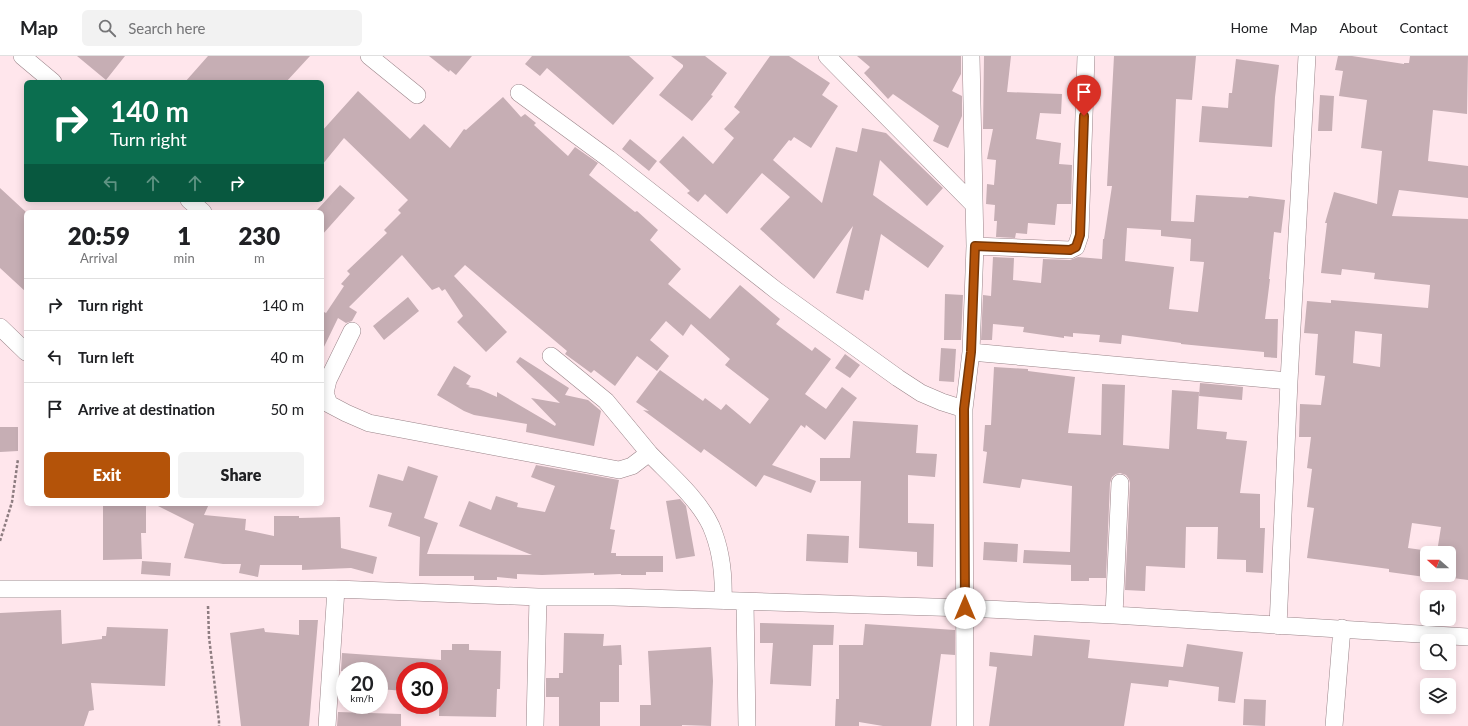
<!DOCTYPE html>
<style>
:root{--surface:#fff;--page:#f2f2f2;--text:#202124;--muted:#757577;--line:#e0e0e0;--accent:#b45309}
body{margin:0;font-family:Lato,sans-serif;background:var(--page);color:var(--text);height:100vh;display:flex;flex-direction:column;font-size:15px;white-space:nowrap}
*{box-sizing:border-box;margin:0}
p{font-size:13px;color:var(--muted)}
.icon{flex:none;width:22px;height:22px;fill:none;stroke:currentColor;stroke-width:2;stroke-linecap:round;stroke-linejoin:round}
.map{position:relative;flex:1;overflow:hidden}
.panel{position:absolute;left:24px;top:154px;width:300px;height:296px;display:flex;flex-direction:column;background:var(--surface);border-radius:6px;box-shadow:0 2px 10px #0003}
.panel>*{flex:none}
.banner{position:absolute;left:24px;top:24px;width:300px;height:122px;border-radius:6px;box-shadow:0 2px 10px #0003;background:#0b6e4f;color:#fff;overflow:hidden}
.needle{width:26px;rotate:291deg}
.controls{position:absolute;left:1420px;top:490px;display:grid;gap:8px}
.controls a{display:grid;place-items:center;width:36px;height:36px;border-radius:6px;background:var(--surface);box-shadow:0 2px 10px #0003;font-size:20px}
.speed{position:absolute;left:336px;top:606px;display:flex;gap:8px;font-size:20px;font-weight:700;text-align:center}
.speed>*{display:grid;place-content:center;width:52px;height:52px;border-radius:50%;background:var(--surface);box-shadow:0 2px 10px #0003;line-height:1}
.speed small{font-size:10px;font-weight:400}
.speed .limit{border:6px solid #d22;background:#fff;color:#111}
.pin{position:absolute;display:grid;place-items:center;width:34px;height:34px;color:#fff;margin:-41px -17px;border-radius:50% 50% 50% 0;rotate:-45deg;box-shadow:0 0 4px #0007}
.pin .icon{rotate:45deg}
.me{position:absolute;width:44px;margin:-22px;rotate:0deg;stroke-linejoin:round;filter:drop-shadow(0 0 3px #0008)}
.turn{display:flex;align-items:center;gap:14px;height:84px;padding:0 20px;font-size:18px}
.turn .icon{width:52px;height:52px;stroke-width:2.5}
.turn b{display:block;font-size:28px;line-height:34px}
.lanes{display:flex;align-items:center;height:38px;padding:0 20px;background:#0003;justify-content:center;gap:20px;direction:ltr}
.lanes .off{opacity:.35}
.eta{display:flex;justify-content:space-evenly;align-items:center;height:68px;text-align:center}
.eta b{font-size:24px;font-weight:800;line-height:28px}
.action{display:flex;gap:8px;margin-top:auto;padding:8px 20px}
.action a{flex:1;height:46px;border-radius:6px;background:var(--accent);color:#fff;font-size:16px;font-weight:800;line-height:46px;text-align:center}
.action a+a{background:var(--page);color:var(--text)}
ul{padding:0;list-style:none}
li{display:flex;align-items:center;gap:12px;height:52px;padding:0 20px;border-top:1px solid var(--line)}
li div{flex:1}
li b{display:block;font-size:15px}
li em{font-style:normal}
header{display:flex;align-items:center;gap:24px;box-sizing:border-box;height:56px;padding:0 20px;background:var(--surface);border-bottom:1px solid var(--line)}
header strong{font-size:19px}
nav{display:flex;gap:22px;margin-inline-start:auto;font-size:14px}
.search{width:280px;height:36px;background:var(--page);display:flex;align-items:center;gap:10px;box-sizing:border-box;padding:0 14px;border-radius:6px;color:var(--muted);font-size:15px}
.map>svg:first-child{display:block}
.building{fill:#c6aeb4;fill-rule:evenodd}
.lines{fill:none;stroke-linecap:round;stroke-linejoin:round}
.minor-casing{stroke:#9a8489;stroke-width:18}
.path{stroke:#8e7d81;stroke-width:2.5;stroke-dasharray:3 2;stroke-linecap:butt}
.minor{stroke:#fff;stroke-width:17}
.route-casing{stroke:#753606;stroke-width:10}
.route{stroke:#b45309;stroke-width:7}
</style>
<header>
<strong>Map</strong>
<div class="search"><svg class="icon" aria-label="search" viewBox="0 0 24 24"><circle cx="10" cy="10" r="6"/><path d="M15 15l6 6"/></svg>Search here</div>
<nav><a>Home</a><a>Map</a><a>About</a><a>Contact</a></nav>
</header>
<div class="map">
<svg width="1468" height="670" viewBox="0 0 1468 670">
<rect width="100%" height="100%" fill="#ffe6ec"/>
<path class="building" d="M77,0H125L106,24Z
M208,0H310L286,26H185Z
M429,0H472L456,19L450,14L449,16Z
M532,0H629L654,22L613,69L547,12L540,20L525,8Z
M671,0H705L727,17L711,39L713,40L692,65L659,39L683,11V9Z
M770,0H789L830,27L822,39L838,50L811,92L794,81L791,85L789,84L773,104L822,147L836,91L857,96L862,72L886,77L943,132L927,150L880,104L873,139L944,190L928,212L881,178L869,235L865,234L863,244L836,237L853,170L814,223L760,173L790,141L762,117L727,158L705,138L698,146L687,137L690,135L659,106L683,80L713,108L734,82L724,73L740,56L734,51Z
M857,0H961V18L952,35L962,40V60L948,92L933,85L939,70L893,38L888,43L864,17L870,11Z
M984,0H1011L1007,36L1062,38L1061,58L1040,57L1036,83L1061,87L1059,108L1072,109L1071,148H1057L1055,169L1028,167L1027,178L1016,177L1015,182L996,181L997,165H994L995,149L986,148L987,128L994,129L996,104L987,103L993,73H983Z
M1114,0H1196L1192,44L1176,43L1171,165L1194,166L1196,139L1248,142L1249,140L1285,144L1281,177L1274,176L1269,223H1270L1265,263H1278L1277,302L1264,301V296L1181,288V287L1122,279L1121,288L1099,286L1100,279L1073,277V281L1064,280V282L1023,276L1024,271L993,268L992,284H981L983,239L991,240L993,201L1014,202L1013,224L1041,227L1043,203L1070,204L1078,201L1102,203L1103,183H1104L1112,130H1107ZM1127,172L1161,174V180L1191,183L1190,205L1204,206L1198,256L1169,253L1174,211L1125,205Z
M1338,0H1352L1404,8V7H1409L1410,0H1468L1467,58L1433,54L1428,105L1468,110V142L1399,134L1392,160L1468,163V524L1430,519H1449V497H1427V519L1426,518L1425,521L1389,516V513L1307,502L1314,452L1307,451L1312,413L1307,412L1311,381H1299L1300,348L1321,349L1325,320L1315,319L1318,278L1304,277L1307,245L1331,247V244L1428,252L1430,229L1374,223L1375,217L1342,213L1341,219L1321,217L1327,167H1325L1334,136L1377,148L1382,95L1361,92L1367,44L1339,40L1343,15L1335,14ZM1355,275L1382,278L1380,311L1353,307ZM1412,467L1441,471L1437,496L1408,492Z
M1236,3L1279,9L1275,41L1272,91L1199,86L1202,50L1228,52L1229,37H1232Z
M358,35L410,83L424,68L450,92L464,73L466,74L503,41L521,61L525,58L536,67L534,69L568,100L575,91L598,107L589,119L635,156L637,155L658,174L650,184L681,213L668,228L710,263L740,229L780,263L776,268L812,295L815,291L831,303L805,338L826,353L842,331L857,342L825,384L806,369L805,372L801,369L772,409L816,425L811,437L764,419L756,431L704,393L701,397L643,354L649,355L636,346L660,314L703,345L705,342L721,354L726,348L750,368L769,343L725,309L730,303L691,268L683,280L666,265L650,284L669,300L657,315L637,300L615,330L594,314L591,317L565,298L567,295L465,209L454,220L507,276L486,296L457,266L463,260L445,233L442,235L439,231L432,234L402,199L349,251L357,256L352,265L346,267L338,262L322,295V255L326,257L344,230L341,228L350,218L347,215L387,177L384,174L401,157L398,154L408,144L344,82L322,109V75Z
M1320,39L1334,40L1332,75H1318Z
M630,83L657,105L649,115L622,93Z
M340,129L355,142L322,179V156L317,154Z
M0,132L26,156V236L0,212Z
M945,238L963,239L961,284H944Z
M408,241L419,255L384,284L373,270Z
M941,292L956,293L954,326L939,325Z
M845,298L860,309L850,322L835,312Z
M520,301L569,332L565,339L588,344L601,355L594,390L526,376L527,368L474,359L464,355L437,339L454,310L471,320L466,328L470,330L468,331L479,333L497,341V336L555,370L556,368L531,342L560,347L516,306Z
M994,311L1028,313V315L1075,321L1068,377L1101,379L1102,328L1125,329L1123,389L1169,393L1172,334L1199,336L1197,373L1227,376L1226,383L1247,385L1240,437L1260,438V472H1265L1263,517L1246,516V504L1217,503L1218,471H1186L1185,512L1146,510L1145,535L1125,534L1130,427L1129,423L1126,419L1120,417L1116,418L1112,421L1110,427L1106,522H1089V525H1071V509L1023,507L1024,494L1070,496L1072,430L1022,423L1020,432L983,427L987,396L983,395L985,369H991Z
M1200,327L1243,331L1242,344L1199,340Z
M853,365L918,369L916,397L937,398L935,421L908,419V467L934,468L933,511L917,510V496L859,492L861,425H820V402H850Z
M0,371H18V395L0,396Z
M536,409L619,424L610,473L615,474L611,497H616V500H663V516H646V519H621V518L594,519V517L542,519L517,518V523L497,521V524H474V520H419L420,481L388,470L392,457L369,451L378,418L403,425L408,410L438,420L424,462L438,467L427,498L532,499L459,470L469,445L491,454L496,440L518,447L517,451L545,456L555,430L531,421Z
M680,443L686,450L695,500L676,503L666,445Z
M154,448H209L204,459L246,463L245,474L274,480V460H299V462L340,461L341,492L377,501L373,518L351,512L302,514V509H260L258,521L239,517L241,508H223L184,502L194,468Z
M103,449H146V477H141L142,503L103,504Z
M807,478L849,480L848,507L806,505Z
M984,486L1018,488L1017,506L983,504Z
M142,505L171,507L170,520L141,518Z
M61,554L62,588L102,583V580H106L107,571L168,573L165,630L91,627L94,654L89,655L84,670H0V557Z
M299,564H318L309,670H241L230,577L264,572L265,576L299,579Z
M760,567L834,569L833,589H813L811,630L770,628L773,587H760Z
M865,568L955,574V599L941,598L931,670H883L859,666V670H835L836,643H839V589H863Z
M564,577L604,578L603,590L621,589L622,609H619V646H600V670H559V641H546V622H559V617H563Z
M1034,579L1090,584L1088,602L1183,611L1187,588L1243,596L1235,647L1218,645L1219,631L1169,624L1168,631L1131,627L1124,670H989L997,611L989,610L990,596L1032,600Z
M452,588H469V594L501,595L500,633H497L496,661L439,660L440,615H405V635L379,633V615H341L342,597L441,604V594H452Z
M711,591L713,625L711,670L682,669V670H640V649H651L648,595Z
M1244,643L1266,644L1265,670L1243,669Z
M338,656L401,658V670H337Z"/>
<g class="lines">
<g class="minor-casing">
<path id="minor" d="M22,0L53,26
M369,0L417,39
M827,0L974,149
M519,37L609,103L777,235L898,322L921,337L942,346L964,353
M189,144L203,156
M975,190L1070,194L1076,191L1080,179L1086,0
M0,271L26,296
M352,275L328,324L325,337L329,348L346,357L369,367L619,414L632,410L649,397C669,418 698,442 711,470C721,493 724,521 723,545
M971,296L1289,325
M551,300L606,345L649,397
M0,533H336L538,541H614L965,552L1114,559L1468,581
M745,546L747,670
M1114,559L1120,427
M1278,570L1289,325L1307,0
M327,670L336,533
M535,670L538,541
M965,670L964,353L971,296L975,190L971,0
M1334,670L1342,572"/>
</g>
<path class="path" d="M0,485L12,446L18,403
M208,550L209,581L219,665V670"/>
<use href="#minor" class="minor"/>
</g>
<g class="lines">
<g class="route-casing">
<path id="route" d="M965,552L964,353L971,296L975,190L1070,194L1076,191L1080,179L1084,60"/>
</g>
<use href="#route" class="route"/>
</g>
</svg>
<div class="controls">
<a><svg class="needle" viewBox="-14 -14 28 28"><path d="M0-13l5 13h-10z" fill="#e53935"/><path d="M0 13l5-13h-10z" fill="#757577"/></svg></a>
<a><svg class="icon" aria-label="sound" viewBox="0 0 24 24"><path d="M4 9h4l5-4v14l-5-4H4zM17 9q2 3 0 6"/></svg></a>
<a><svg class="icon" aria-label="search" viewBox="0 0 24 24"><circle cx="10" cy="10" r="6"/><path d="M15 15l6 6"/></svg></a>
<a><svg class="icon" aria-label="layers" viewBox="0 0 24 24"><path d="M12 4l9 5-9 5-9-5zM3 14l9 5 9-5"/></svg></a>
</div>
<div class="speed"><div>20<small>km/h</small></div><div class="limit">30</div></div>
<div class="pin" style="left:1084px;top:60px;background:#d93025"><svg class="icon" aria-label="arrive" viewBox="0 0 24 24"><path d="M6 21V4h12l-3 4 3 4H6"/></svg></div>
<svg class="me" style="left:965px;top:552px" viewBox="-20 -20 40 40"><circle r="19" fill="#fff"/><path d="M0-13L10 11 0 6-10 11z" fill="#b45309"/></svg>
<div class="banner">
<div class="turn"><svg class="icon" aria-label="right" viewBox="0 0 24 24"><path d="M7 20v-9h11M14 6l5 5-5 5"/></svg><div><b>140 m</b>Turn right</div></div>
<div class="lanes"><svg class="icon off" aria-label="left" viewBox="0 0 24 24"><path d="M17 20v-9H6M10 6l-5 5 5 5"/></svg><svg class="icon off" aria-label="ahead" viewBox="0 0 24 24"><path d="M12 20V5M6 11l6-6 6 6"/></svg><svg class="icon off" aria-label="ahead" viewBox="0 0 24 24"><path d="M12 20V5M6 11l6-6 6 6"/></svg><svg class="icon" aria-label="right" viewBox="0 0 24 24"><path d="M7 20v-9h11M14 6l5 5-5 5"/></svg></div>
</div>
<section class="panel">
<div class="eta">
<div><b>20:59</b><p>Arrival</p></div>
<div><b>1</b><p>min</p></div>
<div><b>230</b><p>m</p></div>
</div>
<ul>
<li><svg class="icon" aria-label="right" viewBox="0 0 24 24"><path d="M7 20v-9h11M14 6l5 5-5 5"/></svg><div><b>Turn right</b></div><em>140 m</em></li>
<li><svg class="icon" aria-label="left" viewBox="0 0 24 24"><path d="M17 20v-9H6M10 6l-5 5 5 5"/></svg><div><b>Turn left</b></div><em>40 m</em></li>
<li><svg class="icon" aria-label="arrive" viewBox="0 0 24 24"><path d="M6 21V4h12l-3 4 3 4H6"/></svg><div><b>Arrive at destination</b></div><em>50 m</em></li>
</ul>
<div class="action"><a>Exit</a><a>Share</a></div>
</section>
</div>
